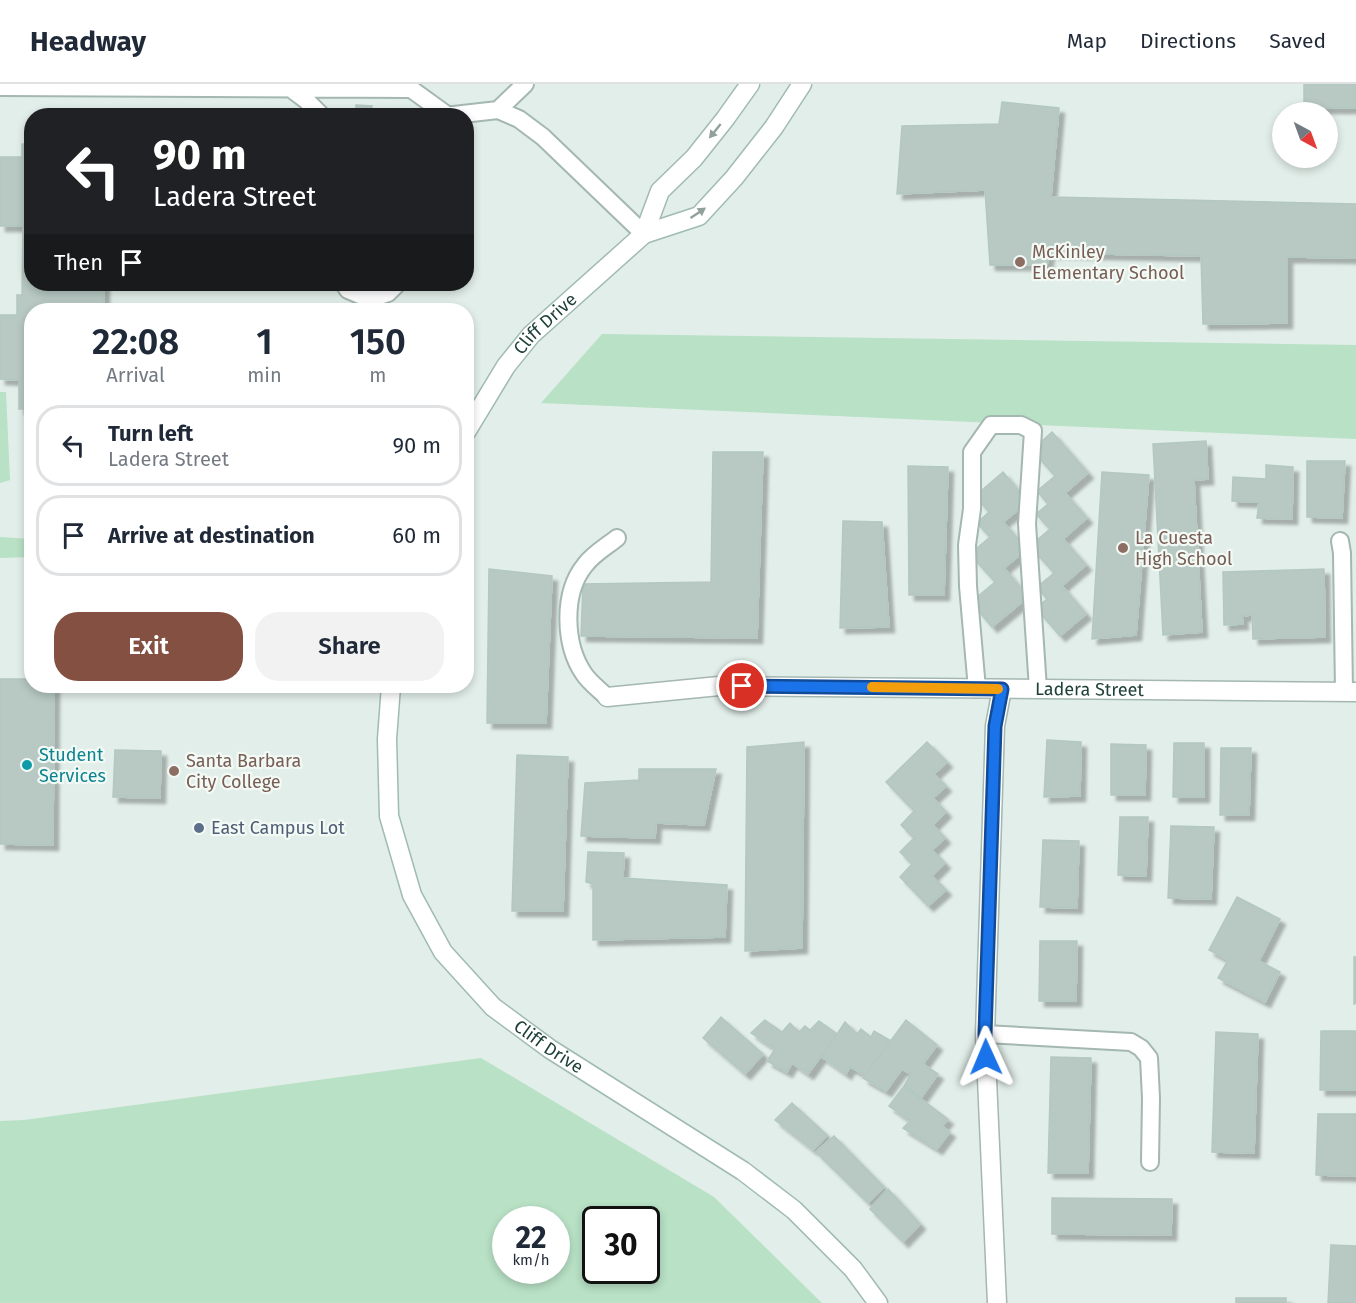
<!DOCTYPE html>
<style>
:root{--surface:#fff;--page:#f2f2f3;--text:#1f2937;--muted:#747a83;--line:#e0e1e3;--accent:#845042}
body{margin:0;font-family:"Fira Sans",sans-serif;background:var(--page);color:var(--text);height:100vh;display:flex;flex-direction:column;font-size:22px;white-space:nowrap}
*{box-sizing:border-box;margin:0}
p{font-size:20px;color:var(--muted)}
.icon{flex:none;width:33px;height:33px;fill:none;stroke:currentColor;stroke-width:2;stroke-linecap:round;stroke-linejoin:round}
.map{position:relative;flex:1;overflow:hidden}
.details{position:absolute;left:24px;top:219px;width:450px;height:390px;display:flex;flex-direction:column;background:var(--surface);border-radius:24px;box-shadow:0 3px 9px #0003}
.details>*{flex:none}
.guide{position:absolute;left:24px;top:24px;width:450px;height:183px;border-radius:24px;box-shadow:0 3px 9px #0003;background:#202124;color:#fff;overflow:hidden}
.needle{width:39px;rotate:139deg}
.fabs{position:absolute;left:1272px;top:18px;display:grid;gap:12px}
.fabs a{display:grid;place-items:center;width:66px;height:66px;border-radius:50%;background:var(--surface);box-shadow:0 3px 9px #0003;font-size:30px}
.speed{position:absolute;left:492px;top:1122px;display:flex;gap:12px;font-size:30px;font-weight:700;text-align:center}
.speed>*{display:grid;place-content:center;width:78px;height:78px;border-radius:50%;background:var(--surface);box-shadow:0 3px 9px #0003;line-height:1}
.speed small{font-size:15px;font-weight:400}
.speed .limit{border:3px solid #111;border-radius:9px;background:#fff;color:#111}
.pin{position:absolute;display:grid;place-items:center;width:51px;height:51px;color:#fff;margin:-26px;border:3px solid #fff;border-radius:50%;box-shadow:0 2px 6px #0007}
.me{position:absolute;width:66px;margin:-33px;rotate:359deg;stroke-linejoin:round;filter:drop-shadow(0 0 4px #0008)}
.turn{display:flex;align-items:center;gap:21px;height:126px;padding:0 30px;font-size:27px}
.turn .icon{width:78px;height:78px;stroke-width:2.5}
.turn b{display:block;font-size:42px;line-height:51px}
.then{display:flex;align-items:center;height:57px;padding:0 30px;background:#0003;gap:12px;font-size:22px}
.eta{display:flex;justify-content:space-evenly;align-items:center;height:102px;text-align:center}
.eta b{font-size:36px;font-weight:600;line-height:42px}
.cta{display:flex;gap:12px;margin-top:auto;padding:12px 30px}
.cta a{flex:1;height:69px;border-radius:24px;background:var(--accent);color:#fff;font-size:24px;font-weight:600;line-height:69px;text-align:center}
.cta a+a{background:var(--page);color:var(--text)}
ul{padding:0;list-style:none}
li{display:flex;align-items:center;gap:18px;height:81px;margin:0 12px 9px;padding:0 18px;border:3px solid var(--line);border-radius:24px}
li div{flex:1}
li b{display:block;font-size:22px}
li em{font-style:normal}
header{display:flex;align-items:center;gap:36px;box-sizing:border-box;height:84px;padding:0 30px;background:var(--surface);border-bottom:2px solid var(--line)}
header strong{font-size:28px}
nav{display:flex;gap:33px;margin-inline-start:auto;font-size:21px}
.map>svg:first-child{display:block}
.green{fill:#b8e1c5;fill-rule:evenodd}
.building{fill:#b7c9c2;stroke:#b3c8c0;stroke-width:1.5;filter:url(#shadow)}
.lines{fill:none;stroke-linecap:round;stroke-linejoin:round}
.lane-casing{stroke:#a4b7b1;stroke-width:20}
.street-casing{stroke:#a4b7b1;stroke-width:21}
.secondary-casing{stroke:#9fbbb2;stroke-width:21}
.lane{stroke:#fff;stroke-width:16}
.street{stroke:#fff;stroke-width:18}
.secondary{stroke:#fff;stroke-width:18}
.oneway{fill:#90a09c}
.route-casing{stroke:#114b97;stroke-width:15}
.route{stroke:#1a73e8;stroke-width:10}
.slow{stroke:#f59e0b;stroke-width:10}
.education-dot{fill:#8d6e63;stroke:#f3faf6;stroke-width:2}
.culture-dot{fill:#0f9aa8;stroke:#f3faf6;stroke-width:2}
.service-dot{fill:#5c6f8a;stroke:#f3faf6;stroke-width:2}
.labels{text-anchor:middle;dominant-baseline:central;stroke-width:4.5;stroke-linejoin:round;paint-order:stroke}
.education-label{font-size:18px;fill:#785e54;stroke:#f3faf6;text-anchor:start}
.street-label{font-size:18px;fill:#204139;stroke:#f3faf6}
.culture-label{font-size:18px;fill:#0d838f;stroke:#f3faf6;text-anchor:start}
.service-label{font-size:18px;fill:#4e5e75;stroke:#f3faf6;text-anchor:start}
</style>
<header>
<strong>Headway</strong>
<nav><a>Map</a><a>Directions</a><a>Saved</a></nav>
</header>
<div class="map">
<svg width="1356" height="1219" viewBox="0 0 1356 1219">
<defs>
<filter id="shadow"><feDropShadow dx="5.5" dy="5.5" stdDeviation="1.5" flood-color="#0004"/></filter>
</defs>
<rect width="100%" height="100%" fill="#e2eee9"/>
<path class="green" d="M602,250L1356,261V355L541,319Z
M0,308H6L10,396L0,399Z
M0,453L31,455V473L0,474Z
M481,974L714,1113L822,1219H0V1037L24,1036ZM506,1136H556V1186H506ZM596,1136H646V1186H596Z"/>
<path class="building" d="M1304,0H1356V24H1304Z
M1002,18L1059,24L1051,113L1356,120V174L1287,173V239L1203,240L1201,172L1049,169L1047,181H990L985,106L897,110L902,42L999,40Z
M356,21L372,22L371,32H356Z
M22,60H32V200H104V226H32V325H19V296L0,295V231H17V211H22L23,142H0V73H22Z
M1052,348L1088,389L1065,409L1087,434L1063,455L1086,481L1062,502L1086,530L1060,552L1036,524L1047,515L1037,503L1054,489L1030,462L1050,445L1036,430L1048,420L1037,407L1055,392L1032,366Z
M1206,357L1208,395L1194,396L1202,548L1163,551L1153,360Z
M713,368H763L757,554L581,552L583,500L711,498Z
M1307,377H1345L1342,434L1307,433Z
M1266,381L1293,383L1292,435L1257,434L1259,418L1232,417L1233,393L1266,395Z
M908,382L948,383L944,511H909Z
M1003,388L1028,418L1003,438L1027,465L1004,484L1028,513L992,543L971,518L995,498L970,470L990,453L977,439L989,428L975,412Z
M1102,388L1149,391L1136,551L1092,555Z
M843,437L882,438L889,543L840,544Z
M489,485L552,492L546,639H487Z
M1324,485L1325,553L1253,555L1252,531L1242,532L1243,540L1224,541L1223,488Z
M0,595H32V602H54L53,761L0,760Z
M1047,656L1081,658L1080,712L1044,713Z
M804,658L802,864L745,867L747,663Z
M927,658L947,678L934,690L946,702L933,714L946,728L933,741L945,754L932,766L945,779L932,792L946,806L928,822L900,793L912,780L900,768L914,754L901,741L914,727L886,698Z
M1174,659H1204V713H1173Z
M1111,660L1146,661L1145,711H1111Z
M1221,664H1251L1249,731H1220Z
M115,666L161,667L160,714L113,713Z
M517,671L568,673L563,827H512Z
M639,685H716L704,741L656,739L655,754L581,752L585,699L639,696Z
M1120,733H1148L1146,792L1118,791Z
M1171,742L1214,743L1211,815L1168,814Z
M1043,756L1079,757L1077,824L1040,823Z
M588,768L624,769L623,794L727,801L725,853L593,856V800L586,798Z
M1237,813L1280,835L1259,877L1280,888L1265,918L1218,894L1228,876L1209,866Z
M1040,857H1077L1076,917H1039Z
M1354,873H1356V919L1354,920Z
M721,933L763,970L745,990L703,954Z
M765,936L782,948L790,939L799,948L805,942L810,946L819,937L837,950L808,990L792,979L787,988L767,977L775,965L751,949Z
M906,936L937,961L923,980L938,990L921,1014L904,1002L911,990L902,985L886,1007L863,994Z
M845,938L857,950L861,945L871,953L874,947L891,957L865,991L850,983L846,990L822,973Z
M1321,947H1356V1006H1320Z
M1216,948L1258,950L1254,1069L1212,1068Z
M1051,973L1091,974L1088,1089H1048Z
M904,1002L948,1035L942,1042L950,1048L937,1065L903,1044L910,1037L889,1022Z
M792,1019L827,1051L813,1066L775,1036Z
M1318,1030H1356V1092L1316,1091Z
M834,1052L884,1103L868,1119L816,1068Z
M888,1105L920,1140L903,1158L870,1125Z
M1052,1114L1172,1115L1171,1151L1052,1150Z
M1331,1161L1356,1162V1219H1328Z
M1236,1214H1286V1219H1236Z"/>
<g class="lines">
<g class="lane-casing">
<path id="lane" d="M0,3L411,5L447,31
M290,4L306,16L322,32
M498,26L525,0
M445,32L498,26L519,35L543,53L644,150
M344,200L348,206L369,215L388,209L397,200
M1340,457L1342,469L1344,608
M977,605L968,502L967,461L972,425V368L991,341H1021L1033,347L1027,440L1038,605
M607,613C600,606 590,599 584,590C564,561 562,509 585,481C593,470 607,462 617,454
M985,950L1131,958L1141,964L1149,974L1151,1014L1150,1078"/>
</g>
<g class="street-casing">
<g id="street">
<path id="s1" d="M607,613L719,602L1356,608"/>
<path d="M997,1219L985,950L995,642L1002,605"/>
</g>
</g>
<g class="secondary-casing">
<g id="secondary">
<path d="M644,150L660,107L694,74L725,35L750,0"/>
<path id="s2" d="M466,348L506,282L531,251L644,150L699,132L734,94L774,43L802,0"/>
<path id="s3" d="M391,602L387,655L389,732L412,811L443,868L493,923L550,965L743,1087L794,1126L853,1185L878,1219"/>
</g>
</g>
<use href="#lane" class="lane"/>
<use href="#street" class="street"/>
<use href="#secondary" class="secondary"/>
</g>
<defs><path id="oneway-solid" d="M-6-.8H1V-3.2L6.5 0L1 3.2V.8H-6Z" transform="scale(1.5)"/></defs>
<g class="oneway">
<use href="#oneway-solid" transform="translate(715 47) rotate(129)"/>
<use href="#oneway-solid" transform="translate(698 129) rotate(-34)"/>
</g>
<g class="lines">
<g class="route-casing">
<path id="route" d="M742,602L1002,605L995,642L985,950L986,973"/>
</g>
<use href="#route" class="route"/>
<path class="slow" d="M872,603L998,605"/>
</g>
<g class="education-dot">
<circle cx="1020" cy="178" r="6"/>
<circle cx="1123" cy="464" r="6"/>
<circle cx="174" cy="687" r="6"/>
</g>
<circle class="culture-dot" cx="27" cy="681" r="6"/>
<circle class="service-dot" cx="199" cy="744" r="6"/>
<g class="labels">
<g class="education-label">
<text x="1032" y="168">McKinley<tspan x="1032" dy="21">Elementary School</tspan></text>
<text x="1135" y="454">La Cuesta<tspan x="1135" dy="21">High School</tspan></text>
<text x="186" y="677">Santa Barbara<tspan x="186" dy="21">City College</tspan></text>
</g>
<g class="street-label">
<text stroke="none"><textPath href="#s2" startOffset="135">Cliff Drive</textPath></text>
<text stroke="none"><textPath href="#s1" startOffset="483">Ladera Street</textPath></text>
<text stroke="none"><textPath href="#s3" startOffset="420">Cliff Drive</textPath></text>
</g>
<g class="culture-label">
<text x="39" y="671">Student<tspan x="39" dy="21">Services</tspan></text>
</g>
<g class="service-label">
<text x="211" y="744">East Campus Lot</text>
</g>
</g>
</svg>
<div class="fabs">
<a><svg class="needle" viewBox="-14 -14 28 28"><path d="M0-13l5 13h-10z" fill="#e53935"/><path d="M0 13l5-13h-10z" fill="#747a83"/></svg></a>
</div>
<div class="speed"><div>22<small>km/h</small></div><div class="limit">30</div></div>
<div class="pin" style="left:742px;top:602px;background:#d93025"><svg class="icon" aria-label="arrive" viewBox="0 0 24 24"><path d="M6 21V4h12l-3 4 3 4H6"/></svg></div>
<svg class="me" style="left:986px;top:973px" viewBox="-20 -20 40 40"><path d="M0-17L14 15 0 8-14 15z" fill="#1a73e8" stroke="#fff" stroke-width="4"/></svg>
<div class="guide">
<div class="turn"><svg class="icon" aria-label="left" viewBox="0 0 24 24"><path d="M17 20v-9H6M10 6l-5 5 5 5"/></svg><div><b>90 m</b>Ladera Street</div></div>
<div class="then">Then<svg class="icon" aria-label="arrive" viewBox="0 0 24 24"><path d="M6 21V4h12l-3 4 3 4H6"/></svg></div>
</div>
<section class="details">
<div class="eta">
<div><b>22:08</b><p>Arrival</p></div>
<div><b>1</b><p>min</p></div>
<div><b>150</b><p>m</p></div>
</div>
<ul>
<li><svg class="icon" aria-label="left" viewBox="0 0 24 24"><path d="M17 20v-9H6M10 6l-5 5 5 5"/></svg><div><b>Turn left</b><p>Ladera Street</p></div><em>90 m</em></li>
<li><svg class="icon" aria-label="arrive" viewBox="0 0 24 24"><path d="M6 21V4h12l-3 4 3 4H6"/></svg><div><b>Arrive at destination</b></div><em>60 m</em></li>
</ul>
<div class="cta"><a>Exit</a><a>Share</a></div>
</section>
</div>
